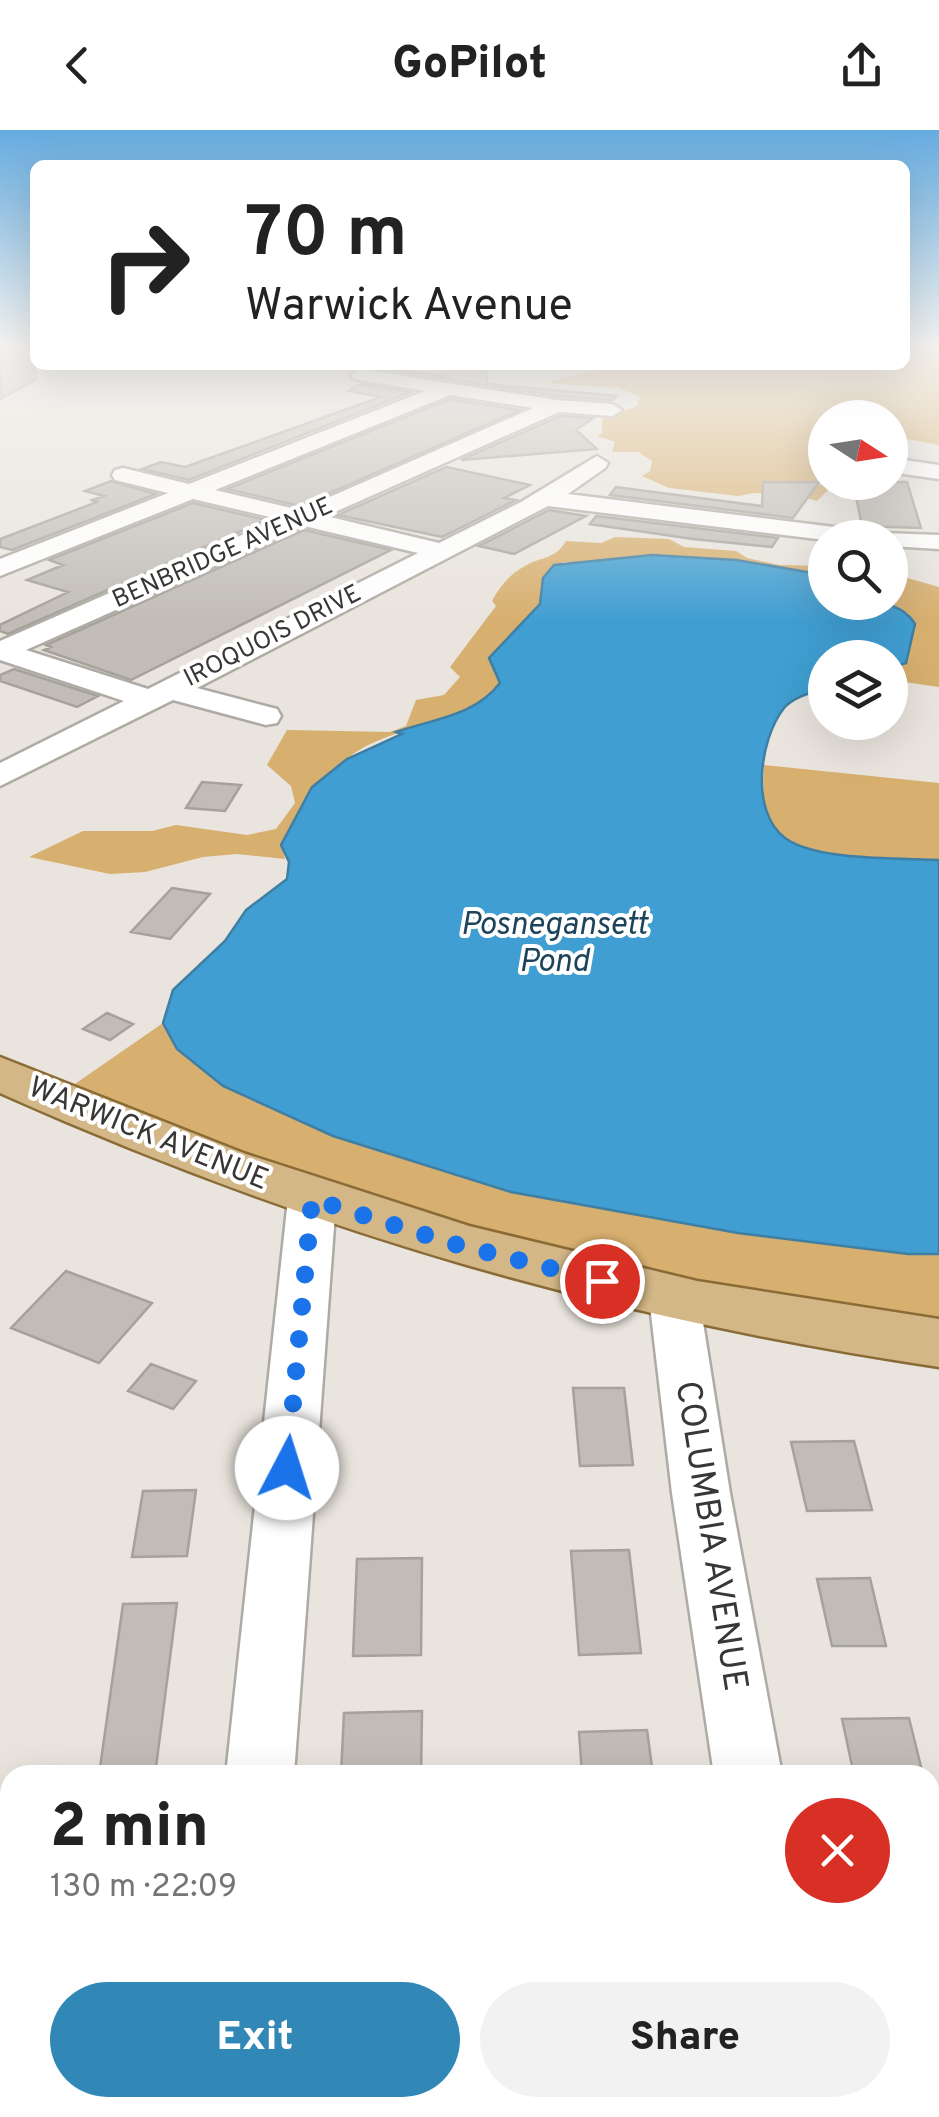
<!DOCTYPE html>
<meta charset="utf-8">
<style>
:root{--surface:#fff;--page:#f2f2f2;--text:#222;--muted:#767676;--accent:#3187b6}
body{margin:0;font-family:Overpass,sans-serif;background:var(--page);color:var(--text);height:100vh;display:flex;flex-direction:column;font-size:38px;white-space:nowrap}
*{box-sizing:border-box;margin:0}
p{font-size:32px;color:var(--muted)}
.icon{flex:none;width:55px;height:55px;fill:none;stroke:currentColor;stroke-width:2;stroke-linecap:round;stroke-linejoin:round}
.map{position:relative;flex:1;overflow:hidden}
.details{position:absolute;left:0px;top:1635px;width:940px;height:352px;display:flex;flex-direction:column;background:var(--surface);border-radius:30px 30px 0 0;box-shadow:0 10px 40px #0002}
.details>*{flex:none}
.guide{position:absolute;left:30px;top:30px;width:880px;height:210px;border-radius:15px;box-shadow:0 10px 40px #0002;background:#fff;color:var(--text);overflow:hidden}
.needle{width:65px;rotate:102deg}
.tools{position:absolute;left:808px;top:270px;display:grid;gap:20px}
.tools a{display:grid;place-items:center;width:100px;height:100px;border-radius:50%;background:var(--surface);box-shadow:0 10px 40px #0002;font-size:50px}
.pin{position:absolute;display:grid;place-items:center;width:85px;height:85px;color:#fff;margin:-42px;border:5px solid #fff;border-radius:50%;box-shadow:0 2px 10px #0007}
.me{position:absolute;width:110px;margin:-55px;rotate:5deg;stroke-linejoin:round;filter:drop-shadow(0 0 8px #0008)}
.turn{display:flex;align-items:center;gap:35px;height:210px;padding:0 50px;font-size:45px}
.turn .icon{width:130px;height:130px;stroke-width:2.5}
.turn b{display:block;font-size:70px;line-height:85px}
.round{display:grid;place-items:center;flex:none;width:105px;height:105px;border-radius:52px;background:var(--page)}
.head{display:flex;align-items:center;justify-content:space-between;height:170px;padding:0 50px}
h1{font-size:60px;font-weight:800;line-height:75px}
.button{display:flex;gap:20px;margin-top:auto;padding:20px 50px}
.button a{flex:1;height:115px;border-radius:60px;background:var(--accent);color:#fff;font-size:40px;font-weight:800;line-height:115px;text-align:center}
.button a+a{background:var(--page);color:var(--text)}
header{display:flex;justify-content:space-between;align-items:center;height:130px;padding:0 50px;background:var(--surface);font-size:45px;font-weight:800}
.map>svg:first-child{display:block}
.green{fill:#d7af6f}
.water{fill:#409ed2;stroke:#3e7fa3;stroke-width:2.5}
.building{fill:#c1bcb6;stroke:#a5a19b;stroke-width:2.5}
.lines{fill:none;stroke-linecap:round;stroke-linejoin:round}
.minor-casing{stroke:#aeaaa4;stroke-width:5}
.major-casing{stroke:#8a6b36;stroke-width:5}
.minor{fill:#fff;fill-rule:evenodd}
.major{fill:#d3b787;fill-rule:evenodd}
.route{stroke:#1a73e8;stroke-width:18;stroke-dasharray:0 32.4}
.labels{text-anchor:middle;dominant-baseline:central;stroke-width:8;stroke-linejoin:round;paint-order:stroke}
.far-street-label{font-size:25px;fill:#393735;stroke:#fff}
.street-label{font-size:30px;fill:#393735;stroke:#fff}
.water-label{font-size:32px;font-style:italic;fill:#1d445b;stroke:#fff}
.near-street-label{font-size:35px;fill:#393735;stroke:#fff}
</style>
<header><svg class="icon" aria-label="back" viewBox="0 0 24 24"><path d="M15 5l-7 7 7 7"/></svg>GoPilot<svg class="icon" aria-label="share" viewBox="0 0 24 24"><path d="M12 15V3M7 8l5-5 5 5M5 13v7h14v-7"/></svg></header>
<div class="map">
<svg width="939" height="1987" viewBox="0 0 939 1987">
<rect width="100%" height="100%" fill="#e9e4dd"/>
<path class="green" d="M905,215H939V315L890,306V288H825L821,325L825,334L818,339L817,353L830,358L817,371L796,365L754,363L738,366L669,358L642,346L650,341L652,331L638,322H612L615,312L597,306L602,303V289L637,276L640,267L619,258L547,253L588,241L653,235H905Z
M615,407L669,409L684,417L736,421L747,428L779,435L825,436V445L736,430L564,432C538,441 549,457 539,476C528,494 505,512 490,528L500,553C462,600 393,592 348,628C325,648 300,689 281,714L285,729L237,724L203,727L145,742L110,744L29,727L83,701H152L176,695L247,705L276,699L295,673L291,656L267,635L287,600L390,602L406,596L416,570L444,565L460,547L450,537L496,476L492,471C500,456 510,444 525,436C542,426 555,430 566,411L601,413Z
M890,443L939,457V557L890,550V538L906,533L909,484L885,473L890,472Z
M764,635L939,653V730C901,728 794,731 773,696C762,677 763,656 764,635Z
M163,893L177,919L333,1006L511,1062L738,1103L908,1124H939V1215L644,1162L59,965Z"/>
<path class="water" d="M652,425L736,430L825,445V472C856,472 897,465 915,494L906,533L890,538V528H825V558C811,563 793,567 784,578C759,610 750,682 785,708C816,731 900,728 939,730V1124H908L738,1103L511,1062L333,1006L223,956L177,919L163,893L173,860L225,811L246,780L287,749L289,732L281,715L312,657L347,629L402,604L396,602C433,589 475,586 500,553L489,528L540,474L543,448L554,435Z"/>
<path class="building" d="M0,215H35V250L0,269Z
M444,235H486L487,254L617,266L612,270L556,266L387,239L442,245Z
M361,254L411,262L189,350L142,339L161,332L185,337L381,267L349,261Z
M450,269L520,280L300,376L227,359Z
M560,286L593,288L576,300L597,319L461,330Z
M446,337L530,355L504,368L516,370L442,407L338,385Z
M111,351L156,364L12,420L0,417V409L97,372L92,370L104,366L85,361Z
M763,352H819L793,388L610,365L616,357L762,376Z
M853,352H907L921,398L862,396Z
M193,373L266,390L8,504L0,501V495L68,462L27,450L63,435L49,430Z
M549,380L586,386L514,424L479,416Z
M596,386L778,408L772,417L693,409L590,394Z
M304,400L391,420L131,550L44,520L51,517L46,515Z
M14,539L98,566L77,577L0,551V545Z
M202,652L241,655L225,681L186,678Z
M172,758L210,764L170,809L131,802Z
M107,883L133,894L110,910L83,899Z
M66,1141L152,1173L99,1233L11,1198Z
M151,1234L196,1251L173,1279L128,1261Z
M573,1258H624L633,1335L580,1336Z
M854,1311L872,1380L807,1381L791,1312Z
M196,1360L187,1426L132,1427L143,1361Z
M629,1420L641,1523L579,1525L571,1421Z
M422,1428L421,1525L353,1526L357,1429Z
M870,1448L886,1516H832L817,1449Z
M177,1473L155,1645H99L123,1474Z
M422,1581L421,1645H341L344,1583Z
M909,1588L923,1645H854L842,1589Z
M647,1600L653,1645H582L579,1602Z"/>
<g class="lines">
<g class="minor-casing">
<path id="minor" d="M361,239L556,270L612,274L622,280L612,286L559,282L326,386L439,413L521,372L597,326L608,333L605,338L568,364L882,403L939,405V419L890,416V408L825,410L548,376L197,558L277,579L281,586L277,593L266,595L173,570L0,656V633L124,571L0,530V511L278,389L193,369L0,446V429L168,363L115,350L112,345L115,340L123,338L189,354L425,261L354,249L351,245ZM450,265L533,278L300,380L215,360ZM304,396L418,423L148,559L26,520Z
M890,328L939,335V349L890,342Z
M312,1053L329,1058L336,1069L294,1645H226L288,1069L295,1058Z
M674,1149L692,1154L699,1167L730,1363L782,1645H714L672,1363L649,1167L656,1154Z
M192,1978H272L271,1987H191Z
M764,1978H843L845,1987H765Z"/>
</g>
<g class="major-casing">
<path id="major" d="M0,927L246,1024L469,1096L697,1151L939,1189V1237C607,1188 307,1100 0,963Z"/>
</g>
<use href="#minor" class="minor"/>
<use href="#major" class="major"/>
</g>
<linearGradient id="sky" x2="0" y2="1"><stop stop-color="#65abdf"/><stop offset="0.44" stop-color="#f5f3f0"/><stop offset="1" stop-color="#f5f3f0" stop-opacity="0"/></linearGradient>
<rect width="939" height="493" fill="url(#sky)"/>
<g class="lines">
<path class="route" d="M287,1338L312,1069L454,1114L602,1151"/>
</g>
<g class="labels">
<g class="far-street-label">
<text transform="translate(223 424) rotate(-24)">BENBRIDGE AVENUE</text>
<text transform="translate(273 507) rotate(-27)">IROQUOIS DRIVE</text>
</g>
<g class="street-label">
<text transform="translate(148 1005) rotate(22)">WARWICK AVENUE</text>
</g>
<g class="water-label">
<text x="554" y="796">Posnegansett<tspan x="554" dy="37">Pond</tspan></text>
</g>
<g class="near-street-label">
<text transform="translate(710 1406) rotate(81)">COLUMBIA AVENUE</text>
</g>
</g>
</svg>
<div class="tools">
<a><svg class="needle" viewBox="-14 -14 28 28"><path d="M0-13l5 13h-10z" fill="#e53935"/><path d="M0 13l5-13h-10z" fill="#767676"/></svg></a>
<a><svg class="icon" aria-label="search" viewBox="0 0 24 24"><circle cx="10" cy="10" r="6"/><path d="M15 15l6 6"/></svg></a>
<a><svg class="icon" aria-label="layers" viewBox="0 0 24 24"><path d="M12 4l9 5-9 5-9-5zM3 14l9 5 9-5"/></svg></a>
</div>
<div class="pin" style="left:602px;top:1151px;background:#d93025"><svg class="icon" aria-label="arrive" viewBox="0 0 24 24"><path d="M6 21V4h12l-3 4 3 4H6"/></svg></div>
<svg class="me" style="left:287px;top:1338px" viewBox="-20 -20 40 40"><circle r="19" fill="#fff"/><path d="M0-13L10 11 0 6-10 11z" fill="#1a73e8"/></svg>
<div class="guide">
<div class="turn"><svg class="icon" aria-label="right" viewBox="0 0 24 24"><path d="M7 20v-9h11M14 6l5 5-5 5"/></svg><div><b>70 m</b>Warwick Avenue</div></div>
</div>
<section class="details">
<div class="head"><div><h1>2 min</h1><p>130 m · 22:09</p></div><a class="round" style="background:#d93025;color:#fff"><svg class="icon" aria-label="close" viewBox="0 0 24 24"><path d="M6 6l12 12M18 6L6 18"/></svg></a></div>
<div class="button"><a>Exit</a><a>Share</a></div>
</section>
</div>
